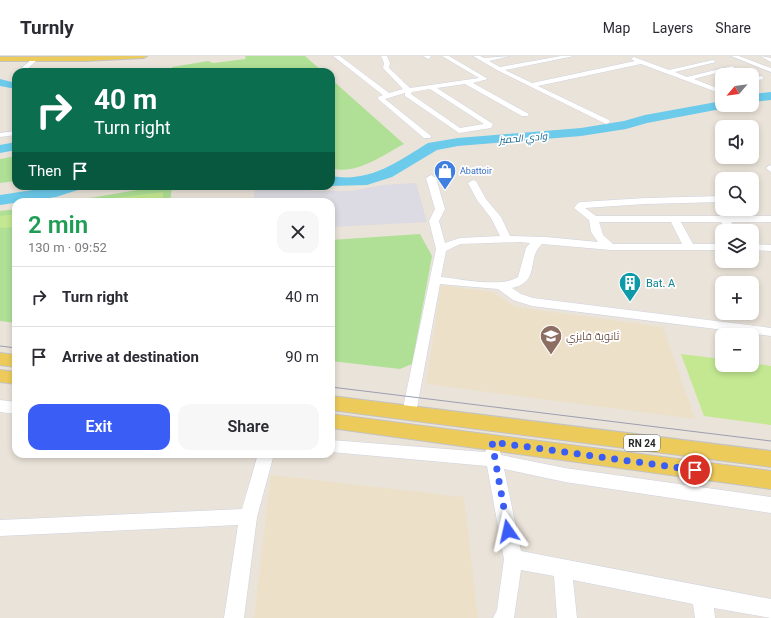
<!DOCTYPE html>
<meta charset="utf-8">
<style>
:root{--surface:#fff;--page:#f7f7f7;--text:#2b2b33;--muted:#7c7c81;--line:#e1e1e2;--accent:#3a5df6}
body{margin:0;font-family:Roboto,Cairo,sans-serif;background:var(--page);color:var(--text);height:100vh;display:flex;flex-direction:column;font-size:15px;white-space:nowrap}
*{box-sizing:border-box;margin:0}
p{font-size:13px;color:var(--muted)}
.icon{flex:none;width:22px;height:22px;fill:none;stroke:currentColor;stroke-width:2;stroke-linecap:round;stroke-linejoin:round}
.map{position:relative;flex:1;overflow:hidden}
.panel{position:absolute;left:12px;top:142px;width:323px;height:260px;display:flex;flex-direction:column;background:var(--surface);border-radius:12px;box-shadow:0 2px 6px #0003}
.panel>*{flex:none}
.top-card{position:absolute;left:12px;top:12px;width:323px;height:122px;border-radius:12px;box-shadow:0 2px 6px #0003;background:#0b6e4f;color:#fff;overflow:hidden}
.needle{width:26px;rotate:242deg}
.controls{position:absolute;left:715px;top:12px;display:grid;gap:8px}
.controls a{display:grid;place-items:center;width:44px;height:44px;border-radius:8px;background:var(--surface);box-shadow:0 2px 6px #0003;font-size:20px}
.pin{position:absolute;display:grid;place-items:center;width:34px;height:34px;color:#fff;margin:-17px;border:2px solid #fff;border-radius:50%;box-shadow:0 1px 4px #0007}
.me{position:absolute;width:44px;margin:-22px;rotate:349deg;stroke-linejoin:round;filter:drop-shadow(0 0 3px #0008)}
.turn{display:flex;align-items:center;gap:14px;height:84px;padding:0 16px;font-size:18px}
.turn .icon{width:52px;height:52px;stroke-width:2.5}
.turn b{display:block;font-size:28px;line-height:34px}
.then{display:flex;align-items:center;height:38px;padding:0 16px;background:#0003;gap:8px;font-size:15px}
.round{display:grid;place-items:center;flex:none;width:42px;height:42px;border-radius:12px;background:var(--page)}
.overview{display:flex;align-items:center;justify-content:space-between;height:68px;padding:0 16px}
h1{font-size:24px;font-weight:600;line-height:30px;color:#1e9e55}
.action{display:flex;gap:8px;margin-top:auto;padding:8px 16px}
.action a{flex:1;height:46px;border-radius:12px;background:var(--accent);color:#fff;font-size:16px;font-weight:600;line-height:46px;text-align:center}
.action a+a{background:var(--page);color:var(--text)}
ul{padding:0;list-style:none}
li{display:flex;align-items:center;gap:12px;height:60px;padding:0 16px;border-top:1px solid var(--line)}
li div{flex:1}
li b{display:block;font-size:15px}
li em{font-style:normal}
header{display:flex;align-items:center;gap:24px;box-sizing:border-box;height:56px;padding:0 20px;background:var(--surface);border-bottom:1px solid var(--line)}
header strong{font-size:19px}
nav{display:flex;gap:22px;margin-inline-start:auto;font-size:14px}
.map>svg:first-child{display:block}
.industrial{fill:#dcdae2}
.education{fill:#ece0c8}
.green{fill:#afe096}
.pitch{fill:#c3e891}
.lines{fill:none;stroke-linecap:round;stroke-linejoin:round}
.river{fill:#6ccaeb;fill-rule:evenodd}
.minor-casing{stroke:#ced2e1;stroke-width:1}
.major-casing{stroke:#c3c3c3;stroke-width:2}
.minor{fill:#fff;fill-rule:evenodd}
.major{fill:#edcb5b;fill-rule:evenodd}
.tram{stroke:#9c9fb2;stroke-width:1}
.route{stroke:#3a5df6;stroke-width:7;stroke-dasharray:0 12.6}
.labels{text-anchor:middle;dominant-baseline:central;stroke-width:3.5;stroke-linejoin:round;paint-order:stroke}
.far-shop-label{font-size:9px;fill:#366cbe;stroke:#fff;text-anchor:start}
.far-water-label{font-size:10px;font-style:italic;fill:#106693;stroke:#fff}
.shield{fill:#fff;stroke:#686868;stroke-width:1}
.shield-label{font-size:10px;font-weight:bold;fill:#272727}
.culture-label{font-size:11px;fill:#0d838f;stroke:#fff;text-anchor:start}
.education-label{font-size:11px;fill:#785e54;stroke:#fff;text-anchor:start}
</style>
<header>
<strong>Turnly</strong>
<nav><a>Map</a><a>Layers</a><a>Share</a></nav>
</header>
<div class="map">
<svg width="771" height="562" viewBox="0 0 771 562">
<rect width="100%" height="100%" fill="#eae3d9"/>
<path class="industrial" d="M416,127L427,166L331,171V146H253L255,130H272L317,135H352L383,129Z"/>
<path class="education" d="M441,229L492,236L515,251L663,271L695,363L426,328Z
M271,419L464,441L478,562H254Z"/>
<path class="green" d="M245,0H305L323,16H173L172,11L208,5L213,7L246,3Z
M331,23L404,88C383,99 355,120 331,112Z
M16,100V125L0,127V103Z
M161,130H172L170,146H66Z
M16,153V267L0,265V155Z
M420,178L432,200L412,308L400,313L331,305V184Z"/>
<path class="pitch" d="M163,136V146H83Z
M16,158V171L0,172V160Z
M681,298L722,303V309H752V307L771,310V369L704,360Z"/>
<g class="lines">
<path class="river" d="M0,23L16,27V33L0,30Z
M771,36V44L752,46V38Z
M722,45V49H728L726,52L647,67L626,73L581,80L458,90L437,94L392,121L367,129L331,130V120C370,127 397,106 428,87L458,82L581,72L624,65L645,59Z
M16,86V94L0,97V89Z
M59,130H83L81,133L56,141L0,149V139Z"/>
<g class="minor-casing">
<path id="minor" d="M333,0H340L389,37L403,33L383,12L384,7L381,0H387L390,7L389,12L410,32L479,22L442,0H449L488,23L473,27L529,58L528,60H522L465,28L437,32L493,68L491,72L459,77L405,40V37L385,43L431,80L430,82H424L378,43V41L383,39ZM430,33L484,68L460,72L411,38L412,36Z
M423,0H430L431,1L428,3Z
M473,0H480L484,2L510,0L489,5L500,11L561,0H574L505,14L532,27L635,5L631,3L634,1L669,14L713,4L716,6L675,16L687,21L732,10L735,12L694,23L722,34V38L641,8L538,30L609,64L610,66L606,68L497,14Z
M731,0H739L771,12V16Z
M761,0L771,2V6L762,1Z
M32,3L37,4L24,16H17Z
M761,20L763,21V23L752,26V22Z
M16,75V79L0,81V77Z
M770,109L771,110V116L766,112Z
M431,119L436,122L445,153L439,165L445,187L460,182L500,180L491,162L477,144L468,127L473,124L476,125L486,143L501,161L510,180L546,181L598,186L591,176L589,164L574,152L578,147L581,146L645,142L722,140V146L645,148L585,152L596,160H771V166H731L738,175H728L721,166H681L693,188H722V194H611L542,188C526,202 541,226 512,232L521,238L533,242L771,272V280L532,250L513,244L498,233L440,228L416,357L414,361L409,363L404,361L402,357L436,193L429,165L435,153L426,122ZM599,166H671L682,188H613L603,179ZM520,186L530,187L526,192L518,221C501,232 461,223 441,221L446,195L460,188Z
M752,188L771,189V195L752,194Z
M0,344L16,346V358L0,356Z
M331,384L485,396L487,392L493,390L499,392L501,399L565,412L771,441V457L565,426L504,413L521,495L771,543V562L714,552L715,562H695L693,548L573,524L577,562H557L554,520L521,514L514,562H493L497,554L504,503L487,410L331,396Z
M258,398H274L257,461L244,562H224L238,469L0,480V464L242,453Z"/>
</g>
<g class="major-casing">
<path id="major" d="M147,0L143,2L85,5H0V1Z
M0,297L16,299V311L0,309Z
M0,314L16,316V328L0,326Z
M331,340L771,395V411L331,354Z
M331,358L771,415V433L331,372Z"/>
</g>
<use href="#minor" class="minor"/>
<use href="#major" class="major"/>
<path class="tram" d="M0,290L16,292
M331,331L771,385"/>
</g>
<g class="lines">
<path class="route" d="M508,475L492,386L695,414"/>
</g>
<defs>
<g id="shop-pin" transform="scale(1.15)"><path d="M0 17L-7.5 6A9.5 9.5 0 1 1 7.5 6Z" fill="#3f7fe0" stroke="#fff"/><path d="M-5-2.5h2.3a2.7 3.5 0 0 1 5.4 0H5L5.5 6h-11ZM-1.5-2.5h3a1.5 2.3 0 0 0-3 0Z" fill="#fff"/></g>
<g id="building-pin" transform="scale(1.15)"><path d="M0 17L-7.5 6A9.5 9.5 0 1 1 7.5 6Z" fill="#0f9aa8" stroke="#fff"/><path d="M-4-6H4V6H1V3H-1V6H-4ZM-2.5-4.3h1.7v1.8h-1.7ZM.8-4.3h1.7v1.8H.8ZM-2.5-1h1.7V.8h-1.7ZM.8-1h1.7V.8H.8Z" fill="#fff"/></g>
<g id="school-pin" transform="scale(1.15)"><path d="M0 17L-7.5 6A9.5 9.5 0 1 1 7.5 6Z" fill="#8d6e63" stroke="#fff"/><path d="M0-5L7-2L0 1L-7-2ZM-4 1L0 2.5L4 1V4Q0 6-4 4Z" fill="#fff"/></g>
</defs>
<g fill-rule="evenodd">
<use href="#shop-pin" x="445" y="115"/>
<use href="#building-pin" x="630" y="227"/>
<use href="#school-pin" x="551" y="280"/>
</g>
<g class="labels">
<g class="far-shop-label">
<text x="460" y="115">Abattoir</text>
</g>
<g class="far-water-label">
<text transform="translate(523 82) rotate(-5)">وادي الحميز</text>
</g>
<rect class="shield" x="624" y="379" width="36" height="16" rx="3"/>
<g class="shield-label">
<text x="642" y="387">RN 24</text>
</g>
<g class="culture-label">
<text x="646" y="227">Bat. A</text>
</g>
<g class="education-label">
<text x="566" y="280">ثانوية فايزي</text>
</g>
</g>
</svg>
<div class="controls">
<a><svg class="needle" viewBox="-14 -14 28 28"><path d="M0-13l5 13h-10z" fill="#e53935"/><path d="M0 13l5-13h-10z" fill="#7c7c81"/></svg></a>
<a><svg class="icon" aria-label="sound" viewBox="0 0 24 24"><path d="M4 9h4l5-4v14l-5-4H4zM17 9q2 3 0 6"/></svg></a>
<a><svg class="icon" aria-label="search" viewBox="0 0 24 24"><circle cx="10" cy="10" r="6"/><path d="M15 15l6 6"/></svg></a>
<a><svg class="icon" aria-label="layers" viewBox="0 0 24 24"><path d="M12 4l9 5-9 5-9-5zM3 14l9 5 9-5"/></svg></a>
<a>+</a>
<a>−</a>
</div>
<div class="pin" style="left:695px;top:414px;background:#d93025"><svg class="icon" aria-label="arrive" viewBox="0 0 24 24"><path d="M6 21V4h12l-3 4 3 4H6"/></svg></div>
<svg class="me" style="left:508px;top:475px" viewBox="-20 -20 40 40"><path d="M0-17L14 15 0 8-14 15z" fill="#3a5df6" stroke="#fff" stroke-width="4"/></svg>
<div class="top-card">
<div class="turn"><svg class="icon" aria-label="right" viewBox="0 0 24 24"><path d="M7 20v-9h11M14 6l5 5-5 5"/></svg><div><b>40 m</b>Turn right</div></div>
<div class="then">Then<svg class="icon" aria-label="arrive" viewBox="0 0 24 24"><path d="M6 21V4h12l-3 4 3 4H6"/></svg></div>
</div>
<section class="panel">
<div class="overview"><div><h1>2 min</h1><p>130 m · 09:52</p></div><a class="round"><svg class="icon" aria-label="close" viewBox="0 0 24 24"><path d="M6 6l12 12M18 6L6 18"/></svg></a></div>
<ul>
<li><svg class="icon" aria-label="right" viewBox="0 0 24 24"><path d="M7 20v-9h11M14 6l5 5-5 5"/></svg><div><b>Turn right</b></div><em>40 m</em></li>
<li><svg class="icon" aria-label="arrive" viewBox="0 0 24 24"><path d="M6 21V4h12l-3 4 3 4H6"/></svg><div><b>Arrive at destination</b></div><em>90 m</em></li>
</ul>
<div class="action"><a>Exit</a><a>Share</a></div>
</section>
</div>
